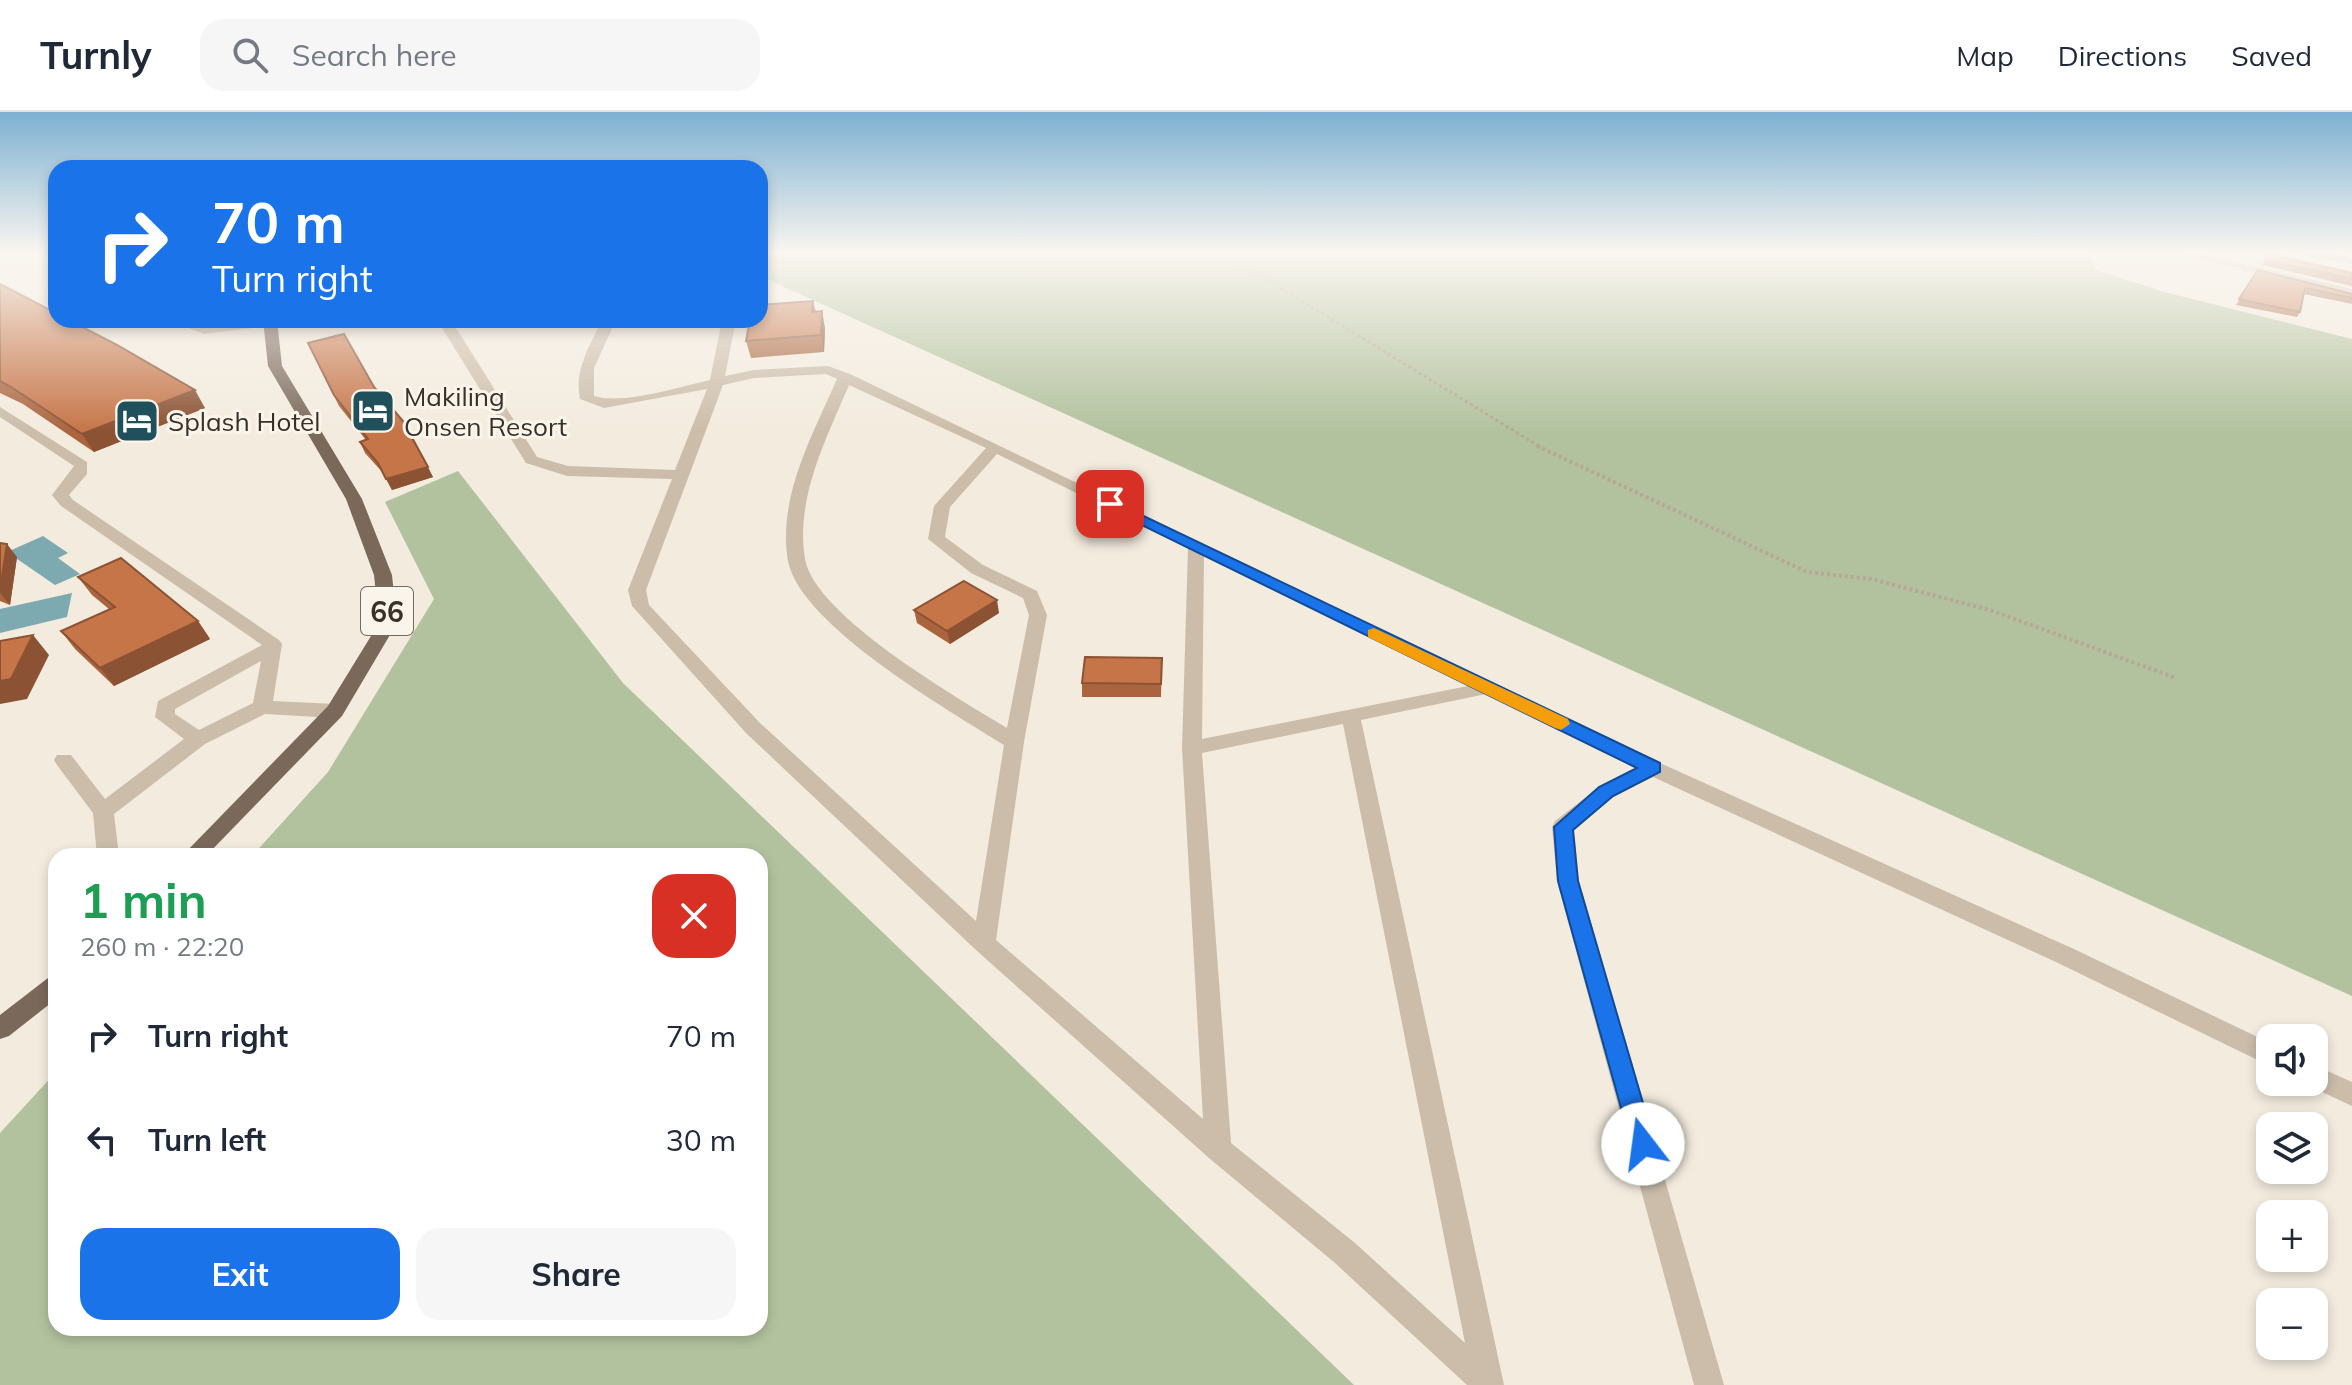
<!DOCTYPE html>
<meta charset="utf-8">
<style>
:root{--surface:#fff;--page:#f6f6f7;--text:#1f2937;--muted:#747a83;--line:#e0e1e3;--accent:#1a73e8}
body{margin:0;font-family:Mulish,sans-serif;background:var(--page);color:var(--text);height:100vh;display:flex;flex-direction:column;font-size:30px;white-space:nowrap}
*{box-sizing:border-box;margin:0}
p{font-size:26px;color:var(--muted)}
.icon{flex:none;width:44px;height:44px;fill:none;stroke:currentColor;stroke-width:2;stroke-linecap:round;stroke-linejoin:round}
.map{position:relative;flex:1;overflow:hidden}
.panel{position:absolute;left:48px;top:736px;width:720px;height:488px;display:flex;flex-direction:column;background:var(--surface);border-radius:24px;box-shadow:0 4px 12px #0003}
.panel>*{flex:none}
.banner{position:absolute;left:48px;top:48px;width:720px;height:168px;border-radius:24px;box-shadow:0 4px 12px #0003;background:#1a73e8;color:#fff;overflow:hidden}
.buttons{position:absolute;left:2256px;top:912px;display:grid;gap:16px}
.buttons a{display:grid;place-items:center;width:72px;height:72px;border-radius:16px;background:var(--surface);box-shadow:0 4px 12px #0003;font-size:40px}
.pin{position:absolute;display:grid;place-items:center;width:68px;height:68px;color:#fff;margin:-34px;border-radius:16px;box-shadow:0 4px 12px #0006}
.me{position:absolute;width:88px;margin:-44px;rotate:345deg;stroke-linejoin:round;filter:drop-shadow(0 0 6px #0008)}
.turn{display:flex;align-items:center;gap:28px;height:168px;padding:0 32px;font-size:36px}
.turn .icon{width:104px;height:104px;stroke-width:2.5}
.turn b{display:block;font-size:56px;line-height:68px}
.round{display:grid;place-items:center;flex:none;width:84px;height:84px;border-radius:24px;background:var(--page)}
.headline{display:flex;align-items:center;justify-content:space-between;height:136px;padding:0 32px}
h1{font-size:48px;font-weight:700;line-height:60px;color:#1e9e55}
.button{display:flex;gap:16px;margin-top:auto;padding:16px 32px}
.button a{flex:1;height:92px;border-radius:24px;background:var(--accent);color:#fff;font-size:32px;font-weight:700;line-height:92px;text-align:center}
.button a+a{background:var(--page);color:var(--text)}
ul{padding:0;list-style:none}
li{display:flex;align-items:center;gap:24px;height:104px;padding:0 32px}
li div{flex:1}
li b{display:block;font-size:30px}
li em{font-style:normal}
header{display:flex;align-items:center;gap:48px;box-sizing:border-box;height:112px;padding:0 40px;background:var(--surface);border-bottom:2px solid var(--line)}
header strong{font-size:38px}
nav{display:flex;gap:44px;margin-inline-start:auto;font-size:28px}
.search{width:560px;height:72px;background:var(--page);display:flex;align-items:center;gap:20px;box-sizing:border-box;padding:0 28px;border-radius:24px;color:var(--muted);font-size:30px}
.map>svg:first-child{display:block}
.green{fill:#b2c29e}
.water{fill:#7da9b0}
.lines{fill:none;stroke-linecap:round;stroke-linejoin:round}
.stream{stroke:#7da9b0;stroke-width:6}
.path-far1{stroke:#b7a794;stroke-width:3;stroke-dasharray:3 3;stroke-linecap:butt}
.path{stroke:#b7a794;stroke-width:4;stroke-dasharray:3 3;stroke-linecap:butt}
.minor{fill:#cbbdaa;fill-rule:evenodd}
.major{fill:#7a695b;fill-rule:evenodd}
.wall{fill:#aa653f}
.shaded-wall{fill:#8b5233}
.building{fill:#c67549;stroke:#8b5233;stroke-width:2}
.route{fill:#1a73e8;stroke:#114b97;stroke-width:2}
.slow{fill:#f59e0b}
.labels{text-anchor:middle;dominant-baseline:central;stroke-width:6;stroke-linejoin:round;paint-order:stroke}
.far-poi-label{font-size:26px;fill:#393029;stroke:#faf5eb;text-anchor:start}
.shield{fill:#faf5eb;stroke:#736b63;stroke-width:2}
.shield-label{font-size:28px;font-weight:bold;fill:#393029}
</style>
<header>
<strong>Turnly</strong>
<div class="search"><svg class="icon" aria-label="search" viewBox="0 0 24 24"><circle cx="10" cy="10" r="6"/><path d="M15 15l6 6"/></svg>Search here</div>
<nav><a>Map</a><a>Directions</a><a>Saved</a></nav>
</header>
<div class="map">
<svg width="2352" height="1273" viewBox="0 0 2352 1273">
<rect width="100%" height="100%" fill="#f3ebde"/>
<path class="green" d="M760,141H2090L2096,158L2161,179L2352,227V884L760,164Z
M458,359L623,571L1354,1273H0V1021L56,960V1216H760V744H252L328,660L434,487L385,390Z"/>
<path class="water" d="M43,424L68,441L58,446L80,462L55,473L7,440Z
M72,481L67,505L0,521V497Z"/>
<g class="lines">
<path class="stream" d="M2308,141L2352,149"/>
<path class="path-far1" d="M1205,141L1243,153L1542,336"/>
<path class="path" d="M1537,334L1807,460L1871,467L1990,498L2176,566"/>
<path class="minor" d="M2174,141H2197L2352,177V185Z
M168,208C183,208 193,213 206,214C229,215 254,202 276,210L269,214L204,222Z
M437,208H451L537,345L568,354L675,358L707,277L604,296L580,287C574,257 590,234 602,208H616L594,256V284C625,293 678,275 710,268L722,208H736L725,264L754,258L828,254L850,262L1660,651L2074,837L2270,931V954L2058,851L1653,665L1613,685L1574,718L1579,769L1724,1273H1694L1557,769L1552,715L1555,709L1599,675L1636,656L1486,582L1361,608L1504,1273H1467L1335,1151L1209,1046L976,838L746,621L632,494L628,478L672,367L567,364L526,351ZM826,262L837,267C813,322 777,386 788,449C800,513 950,599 1004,633L976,809L760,611L649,493L646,478L723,273L754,266ZM849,273L986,336L934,394L928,427L971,461L1023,486L1029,503L1007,616C958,586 815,504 805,447C795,387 826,327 849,273ZM997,342L1188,436L1182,636L1203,1007L996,828L1024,630L1047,503L1037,479L983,453L945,425L950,395ZM1204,444L1468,574L1202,627ZM1343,612L1465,1231L1355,1131L1231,1031L1202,641Z
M0,295L87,350V362L69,383L73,388L279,528L282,532L273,589L335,592L345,599L335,606L265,602L205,632L114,702L119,744H97L93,701L57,653L54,648L57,643H71L105,687L184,627L155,605L158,589L262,533L61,394L52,383L74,354L0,305ZM261,549L253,591L199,618L175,602V597Z
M2314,953L2352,970V994L2305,972L2314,970Z"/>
<path class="major" d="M263,208H277L282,254L362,387L392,463L397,511L342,604L206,744H182L328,594L379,511L374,463L346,387L268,254Z
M56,863V887L9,924L0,927V903L48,866Z"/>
</g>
<path class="wall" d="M2269,142L2352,161V174L2262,153Z
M2258,158L2352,182V192L2304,182L2300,200L2297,205L2236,193Z
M0,172L205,296L94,340L23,292L0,281Z
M813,189L816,200L825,216L824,240L751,246L746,229Z
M308,231L374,275L433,365L392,378L384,362L365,341L360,330L366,328L339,294Z
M0,431L17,445L10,493L0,489Z
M78,465L198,509L210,527L114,574L75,537L61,519L109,497L92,483Z
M914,498L999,501L950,532L917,511Z
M1162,546L1161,585H1082V571Z"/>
<path class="shaded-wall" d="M822,199L825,216L824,240L821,223Z
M195,278L205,296L94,340L82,322Z
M428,355L433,365L392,378L386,367Z
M7,432L17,445L10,493L0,481Z
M997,488L999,501L950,532L947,519Z
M198,509L210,527L114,574L100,556Z
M33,523L49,543L27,587L0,592V569Z"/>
<path class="building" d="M2269,142L2352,161V167L2265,148Z
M2258,158L2352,182V186L2305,176L2300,200L2239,187Z
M0,172L56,201V208H69L117,233L195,278L82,322L11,275L0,269Z
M813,189L812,200L822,199L821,223L746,229L750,208H760V193Z
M344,222L374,275L403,309L428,355L386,367L378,351L360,330L368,327L334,283L308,231Z
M0,431L7,432L0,478Z
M121,446L198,509L100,556L61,519L115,495L78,465Z
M964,469L997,488L947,519L914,498Z
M33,523L11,567L0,569V529Z
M1085,545L1162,546L1161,572L1082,571Z"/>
<linearGradient id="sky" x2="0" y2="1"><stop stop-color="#7db0d2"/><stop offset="0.44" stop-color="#faf6f0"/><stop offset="1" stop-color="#faf6f0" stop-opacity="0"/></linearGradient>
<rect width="2352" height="320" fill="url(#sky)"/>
<path class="route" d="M1110,388L1660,651V660L1613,684L1573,718L1578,769L1655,1032L1652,1040L1643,1043L1635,1040L1631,1032L1558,769L1554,715L1599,675L1637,656L1105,395V389Z"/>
<path class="slow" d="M1374,516L1568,607L1570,612L1561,618L1555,616L1368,525V518Z"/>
<defs>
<g id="hotel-square" transform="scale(2.3)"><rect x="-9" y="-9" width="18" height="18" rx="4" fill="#1f505b" stroke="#faf5eb"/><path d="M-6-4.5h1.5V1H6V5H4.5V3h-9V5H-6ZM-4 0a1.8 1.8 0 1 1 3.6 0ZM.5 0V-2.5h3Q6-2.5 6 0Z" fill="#fff"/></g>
</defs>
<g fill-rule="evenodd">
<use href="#hotel-square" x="373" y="299"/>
<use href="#hotel-square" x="137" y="309"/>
</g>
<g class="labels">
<g class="far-poi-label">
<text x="404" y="284">Makiling<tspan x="404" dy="30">Onsen Resort</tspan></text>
<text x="168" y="309">Splash Hotel</text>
</g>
<rect class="shield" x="361" y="475" width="52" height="48" rx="6"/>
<g class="shield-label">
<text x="387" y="499">66</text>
</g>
</g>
</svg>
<div class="buttons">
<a><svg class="icon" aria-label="sound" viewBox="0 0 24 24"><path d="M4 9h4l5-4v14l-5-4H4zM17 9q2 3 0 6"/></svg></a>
<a><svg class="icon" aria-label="layers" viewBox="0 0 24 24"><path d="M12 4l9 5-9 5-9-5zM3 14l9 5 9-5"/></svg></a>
<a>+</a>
<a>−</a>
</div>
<div class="pin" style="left:1110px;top:392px;background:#d93025"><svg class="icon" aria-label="arrive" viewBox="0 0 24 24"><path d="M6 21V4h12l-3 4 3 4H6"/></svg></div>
<svg class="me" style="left:1643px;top:1032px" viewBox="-20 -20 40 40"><circle r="19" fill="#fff"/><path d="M0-13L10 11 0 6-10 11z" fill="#1a73e8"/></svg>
<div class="banner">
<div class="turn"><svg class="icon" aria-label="right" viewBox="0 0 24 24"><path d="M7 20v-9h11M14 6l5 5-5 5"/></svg><div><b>70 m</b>Turn right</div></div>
</div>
<section class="panel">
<div class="headline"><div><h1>1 min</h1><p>260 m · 22:20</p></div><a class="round" style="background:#d93025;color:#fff"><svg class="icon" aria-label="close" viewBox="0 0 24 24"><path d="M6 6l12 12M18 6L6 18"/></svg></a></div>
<ul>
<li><svg class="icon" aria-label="right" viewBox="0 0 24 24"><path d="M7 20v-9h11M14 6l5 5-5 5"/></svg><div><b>Turn right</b></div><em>70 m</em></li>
<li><svg class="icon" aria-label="left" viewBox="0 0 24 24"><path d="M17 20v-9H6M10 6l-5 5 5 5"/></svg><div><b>Turn left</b></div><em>30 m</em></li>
</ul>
<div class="button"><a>Exit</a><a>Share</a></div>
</section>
</div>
